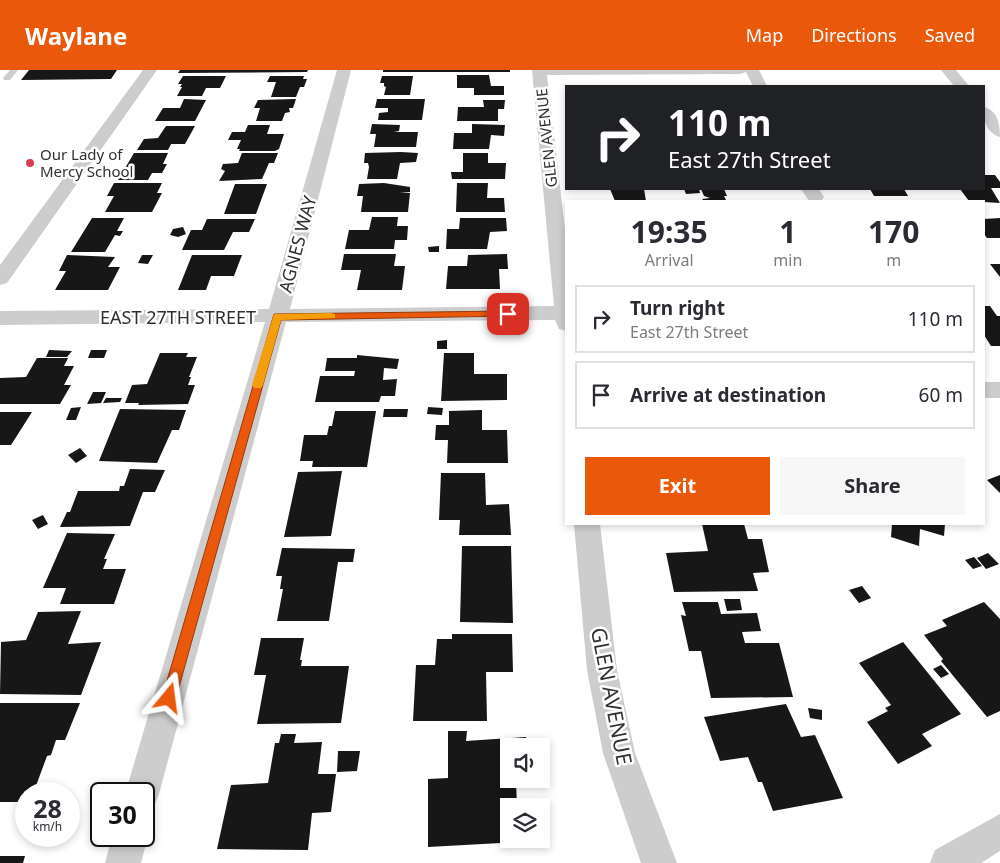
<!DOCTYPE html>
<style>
:root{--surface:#fff;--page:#f7f7f7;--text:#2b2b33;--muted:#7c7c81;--line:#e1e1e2;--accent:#ea580c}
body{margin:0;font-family:"Noto Sans",sans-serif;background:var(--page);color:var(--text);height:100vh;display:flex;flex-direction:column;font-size:19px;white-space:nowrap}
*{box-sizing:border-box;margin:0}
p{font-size:16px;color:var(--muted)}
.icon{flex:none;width:28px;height:28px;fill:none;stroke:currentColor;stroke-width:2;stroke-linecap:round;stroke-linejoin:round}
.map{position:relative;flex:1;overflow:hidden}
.details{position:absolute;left:565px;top:130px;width:420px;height:325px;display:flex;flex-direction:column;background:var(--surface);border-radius:0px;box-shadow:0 2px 8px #0003}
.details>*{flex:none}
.guide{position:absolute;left:565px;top:15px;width:420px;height:105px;border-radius:0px;box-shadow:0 2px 8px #0003;background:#202124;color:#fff;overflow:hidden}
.fabs{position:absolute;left:500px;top:668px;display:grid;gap:10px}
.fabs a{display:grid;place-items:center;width:50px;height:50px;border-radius:0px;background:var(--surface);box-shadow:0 2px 8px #0003;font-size:25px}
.speed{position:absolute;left:15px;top:712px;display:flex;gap:10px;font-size:25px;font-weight:700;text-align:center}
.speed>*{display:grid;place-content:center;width:65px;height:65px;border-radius:50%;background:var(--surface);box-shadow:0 2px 8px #0003;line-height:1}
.speed small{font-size:12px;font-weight:400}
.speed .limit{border:2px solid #111;border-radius:8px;background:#fff;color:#111}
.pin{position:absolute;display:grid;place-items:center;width:42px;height:42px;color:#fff;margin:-21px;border-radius:10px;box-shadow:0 2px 8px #0006}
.me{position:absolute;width:55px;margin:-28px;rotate:16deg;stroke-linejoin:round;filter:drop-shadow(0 0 4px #0008)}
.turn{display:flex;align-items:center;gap:18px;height:105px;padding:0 20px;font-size:22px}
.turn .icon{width:65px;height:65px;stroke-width:2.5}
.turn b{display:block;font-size:35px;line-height:42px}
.eta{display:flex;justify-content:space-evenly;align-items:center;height:85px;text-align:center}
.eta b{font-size:30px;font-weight:700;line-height:35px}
.button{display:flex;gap:10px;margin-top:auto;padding:10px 20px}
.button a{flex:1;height:58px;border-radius:0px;background:var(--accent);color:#fff;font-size:20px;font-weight:700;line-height:58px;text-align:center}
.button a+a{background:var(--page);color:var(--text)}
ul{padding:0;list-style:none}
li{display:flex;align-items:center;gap:15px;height:68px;margin:0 10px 8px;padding:0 10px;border:2px solid var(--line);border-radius:0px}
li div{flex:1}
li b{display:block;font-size:19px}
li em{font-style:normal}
header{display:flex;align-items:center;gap:30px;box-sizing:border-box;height:70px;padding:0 25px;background:var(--accent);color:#fff}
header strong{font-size:24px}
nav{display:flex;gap:28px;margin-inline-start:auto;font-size:18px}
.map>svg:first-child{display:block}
.building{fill:#171717}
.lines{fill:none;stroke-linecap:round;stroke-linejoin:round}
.service{fill:#cdcdcd;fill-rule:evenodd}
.minor{fill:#cdcdcd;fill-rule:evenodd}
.route{fill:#ea580c;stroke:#983908}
.slow{fill:#f59e0b}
.poi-dot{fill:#dd3c52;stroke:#fff;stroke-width:2}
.labels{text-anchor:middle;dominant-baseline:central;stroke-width:5;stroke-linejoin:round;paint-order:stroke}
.far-street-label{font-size:15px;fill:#303030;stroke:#fff}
.far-poi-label{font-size:15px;fill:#303030;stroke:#fff;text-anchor:start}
.street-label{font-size:18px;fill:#303030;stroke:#fff}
.near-street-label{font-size:21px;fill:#303030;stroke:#fff}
</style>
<header>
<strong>Waylane</strong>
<nav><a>Map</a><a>Directions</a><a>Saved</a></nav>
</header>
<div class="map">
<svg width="1000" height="793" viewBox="0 0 1000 793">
<rect width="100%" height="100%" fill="#fff"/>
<path class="building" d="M29,0H117L111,9L21,10Z
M180,0H308L307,2L178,3Z
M383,0H510V2H383Z
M457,5H489L491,16H504V25H474V18H457Z
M183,6H226L220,18H206L202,26H177L182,17H180L182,14H178Z
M270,6H304L303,9H307L304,17H300L296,27H271L276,12H267Z
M382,6H413L410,25H384L386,17L384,16V13H380Z
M184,29L206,30L195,51H155L163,38H180Z
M296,29L293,38H289L290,42L285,43L282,51H256L260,38H254L258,30Z
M377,29H425L422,50H378L379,43L388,42V38H375Z
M483,30H505L504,39H498V51H457L458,37H484Z
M372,54L400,55L399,61L394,62H418L416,77H374L376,64H370Z
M472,54L505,55L504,66L491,65L489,79H453L454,63H472Z
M248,55H270L267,64H284L279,79L275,81H239L240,79H237L241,70H228L232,62H245Z
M166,56H195L185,74H171L168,80H137L144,69L158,68Z
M134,83H168L163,94H167L162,103H152L148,110H118Z
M242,83H278L274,93H269L262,109L219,111L225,101L221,99L223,94L238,93Z
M365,83L401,82L418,83L416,92L400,93L397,109H367L369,97L368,93H364Z
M463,83H488V93H506L505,109H452L451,102H463Z
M984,105H995L1000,112V118H991L1000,133L969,131L960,119H984Z
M114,113H162L157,123H162L152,142H105L114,126H107Z
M384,113L410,117V122L400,123H410L408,142H361L363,126H357L359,114Z
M457,113H488L487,128H504L505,142H456Z
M235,114H267L256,144H224Z
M610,119H644L646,131H615Z
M684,119H699L700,123L686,124Z
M701,119H724L727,126H724L726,130L704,131L702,129L710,128L704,126Z
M870,119H904L908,126H874Z
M372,147H398L397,156H408L407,170H395L394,179H345L349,160H369Z
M92,148H124L117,161H123L120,166L115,165L105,182H71Z
M460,148H506L507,161L490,162L487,179H446L447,159H459Z
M1000,148V168H987L984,164V149Z
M207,149H255L249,162H233L224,180H182L191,160H202Z
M183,157L186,164L178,167L170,165L173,159Z
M439,176V182H429L428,177Z
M344,184H396L394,196H405L402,220H357L361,200H341Z
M507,184L508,199H499L500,219H446L448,196H467L468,185Z
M67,185L115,187L108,197H120L108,220H55L66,201H59Z
M142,185H153L148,194L138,193Z
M192,185H242L234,206H211L206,220H178Z
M990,194H1000V207Z
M984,236H990L997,246H1000V276H991L984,265Z
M447,270V279H437V271Z
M49,280L72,281L67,287H46Z
M91,280H107L104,288H88Z
M160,283H188L186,287H197L189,307H191L188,315H195L188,334L138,335L139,333H125L132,315L147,314Z
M444,283H474V304H507V330L441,331Z
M357,285L399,289L397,299L384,298L383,310L397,309L395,326H381L379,332H315L320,306H354L355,301H325L327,288H357Z
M37,288H68L64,296H74L64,315H71L60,334H0V308L26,307Z
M93,322H106L101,333L87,334Z
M122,328L120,332L103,333L106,328Z
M81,337L76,350H66L71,338Z
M428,337L443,338L442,345L427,344Z
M120,339L186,340L179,360H172L157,393L99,391Z
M384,339H408L407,347H383Z
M482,340V360H507L508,393H447L448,370H435L436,355H449V341Z
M335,341H376L367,397H312L313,391H300L304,365H327L329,356H332Z
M0,342H32L11,375H0Z
M80,378L87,386L76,393L68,385Z
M130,399L165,400L155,422H143L130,456L60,457L67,442H70L78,421H119L120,416H124Z
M342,401L331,466L284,467L298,402Z
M441,403H485L486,435L509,434L511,465H459L460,450H439Z
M1000,405V423L987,410Z
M43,445L48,454L38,459L32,450Z
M702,454H744L748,469H762L769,502L753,503L758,521L674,522L666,483L708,481Z
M892,454H945L944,466L920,459L919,476L891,467Z
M67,463L115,464L104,489H107L103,499H126L114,534H60L66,518H43Z
M462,476H511L513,553L460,552Z
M282,478L355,479L353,492H338L329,551H277L283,519H280L282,506H276Z
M988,483L999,494L986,499L977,488Z
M974,487L982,496L973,499L965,490Z
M862,516L871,528L859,533L849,520Z
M724,529H740L742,540L727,541Z
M682,532H718L721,544L757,543L761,561L742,562L745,573H779L793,627L711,628L701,581H689L681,545L686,546Z
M984,532L1000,549V641L987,647L941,591L943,589L924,565L947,556L942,550Z
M81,541L68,574L101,572L81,625L0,624L1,572L26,570L38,542Z
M452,564H512L513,602H486L487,651H413L416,595H435L437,569H452Z
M261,568H304L300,590H302L301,596H349L341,653L257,654L266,605H254Z
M903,572L961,644L922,664L932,676L898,694L867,652L888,641L885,638L891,635L859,593Z
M941,595L949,604L941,608L933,599Z
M0,633H80L65,670H56L51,685L47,686L33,724H26V732H0Z
M786,634L801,667L815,665L843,728L773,741L762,712H758L748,687L720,691L704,647Z
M808,638L822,640V650L810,648Z
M448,661H467L466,671L526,667L527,676H509V709H529V711L516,712L517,736H509V769H520V772L428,777V709L448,708Z
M281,664H296L294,673L322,672L318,704H336L331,742L312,743L308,780L217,779L231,715L268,713L275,673H279Z
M338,681H360L357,701L337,702Z
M0,786H25L23,793H0Z"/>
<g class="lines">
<path class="service" d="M10,0H18L10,10H4L3,8Z"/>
<path class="minor" d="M143,0H157L7,213L0,215V195Z
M337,0H351L290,239L554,236L532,0H759L767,16H753L746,2L740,4L547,5L566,168V261L559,259L555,250L286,252L159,724L154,736L144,740V724H125L265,252L0,255V241L269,239Z
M941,0H956L969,16H954Z
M984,37C998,41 1000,54 1000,67C986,63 983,49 984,37Z
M801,119H819L824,127L821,131H809Z
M984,312H1000V328H984Z
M574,454H600L617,600L635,683L677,793H641L603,683L587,600Z
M1000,744V781L981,793H930L935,780Z
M144,757L148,766L141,793H105L112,766H144Z"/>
</g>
<path class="route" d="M508,241L511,242V246L281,250L176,628L174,633L169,635L164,633L162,628L274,244Z"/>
<path class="slow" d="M331,243L335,244V248L281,250L263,315L261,318H254L252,315L274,244Z"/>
<circle class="poi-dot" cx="30" cy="93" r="5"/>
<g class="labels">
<g class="far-street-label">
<text transform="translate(546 68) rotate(-96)">GLEN AVENUE</text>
</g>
<g class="far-poi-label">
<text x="40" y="84">Our Lady of<tspan x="40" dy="17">Mercy School</tspan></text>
</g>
<g class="street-label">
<text transform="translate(297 174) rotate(-75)">AGNES WAY</text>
<text x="178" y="247">EAST 27TH STREET</text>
</g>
<g class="near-street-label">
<text transform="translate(612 626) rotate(79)">GLEN AVENUE</text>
</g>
</g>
</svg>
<div class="fabs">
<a><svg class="icon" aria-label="sound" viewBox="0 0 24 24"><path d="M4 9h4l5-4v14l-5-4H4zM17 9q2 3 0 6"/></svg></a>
<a><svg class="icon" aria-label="layers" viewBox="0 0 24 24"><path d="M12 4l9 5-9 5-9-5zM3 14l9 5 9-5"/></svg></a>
</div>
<div class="speed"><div>28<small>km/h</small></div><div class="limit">30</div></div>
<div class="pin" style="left:508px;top:244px;background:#d93025"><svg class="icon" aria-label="arrive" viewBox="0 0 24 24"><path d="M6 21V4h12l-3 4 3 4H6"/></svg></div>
<svg class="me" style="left:169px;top:628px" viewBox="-20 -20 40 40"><path d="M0-17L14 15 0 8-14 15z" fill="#ea580c" stroke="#fff" stroke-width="4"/></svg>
<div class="guide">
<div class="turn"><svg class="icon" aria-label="right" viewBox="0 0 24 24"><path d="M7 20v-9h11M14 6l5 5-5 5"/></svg><div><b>110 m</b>East 27th Street</div></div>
</div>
<section class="details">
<div class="eta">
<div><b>19:35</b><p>Arrival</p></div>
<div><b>1</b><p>min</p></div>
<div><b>170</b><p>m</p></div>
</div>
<ul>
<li><svg class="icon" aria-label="right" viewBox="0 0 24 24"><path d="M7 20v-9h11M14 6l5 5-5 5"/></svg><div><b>Turn right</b><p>East 27th Street</p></div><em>110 m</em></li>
<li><svg class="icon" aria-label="arrive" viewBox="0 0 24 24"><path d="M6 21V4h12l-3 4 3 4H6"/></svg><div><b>Arrive at destination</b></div><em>60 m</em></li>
</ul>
<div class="button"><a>Exit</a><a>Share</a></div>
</section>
</div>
